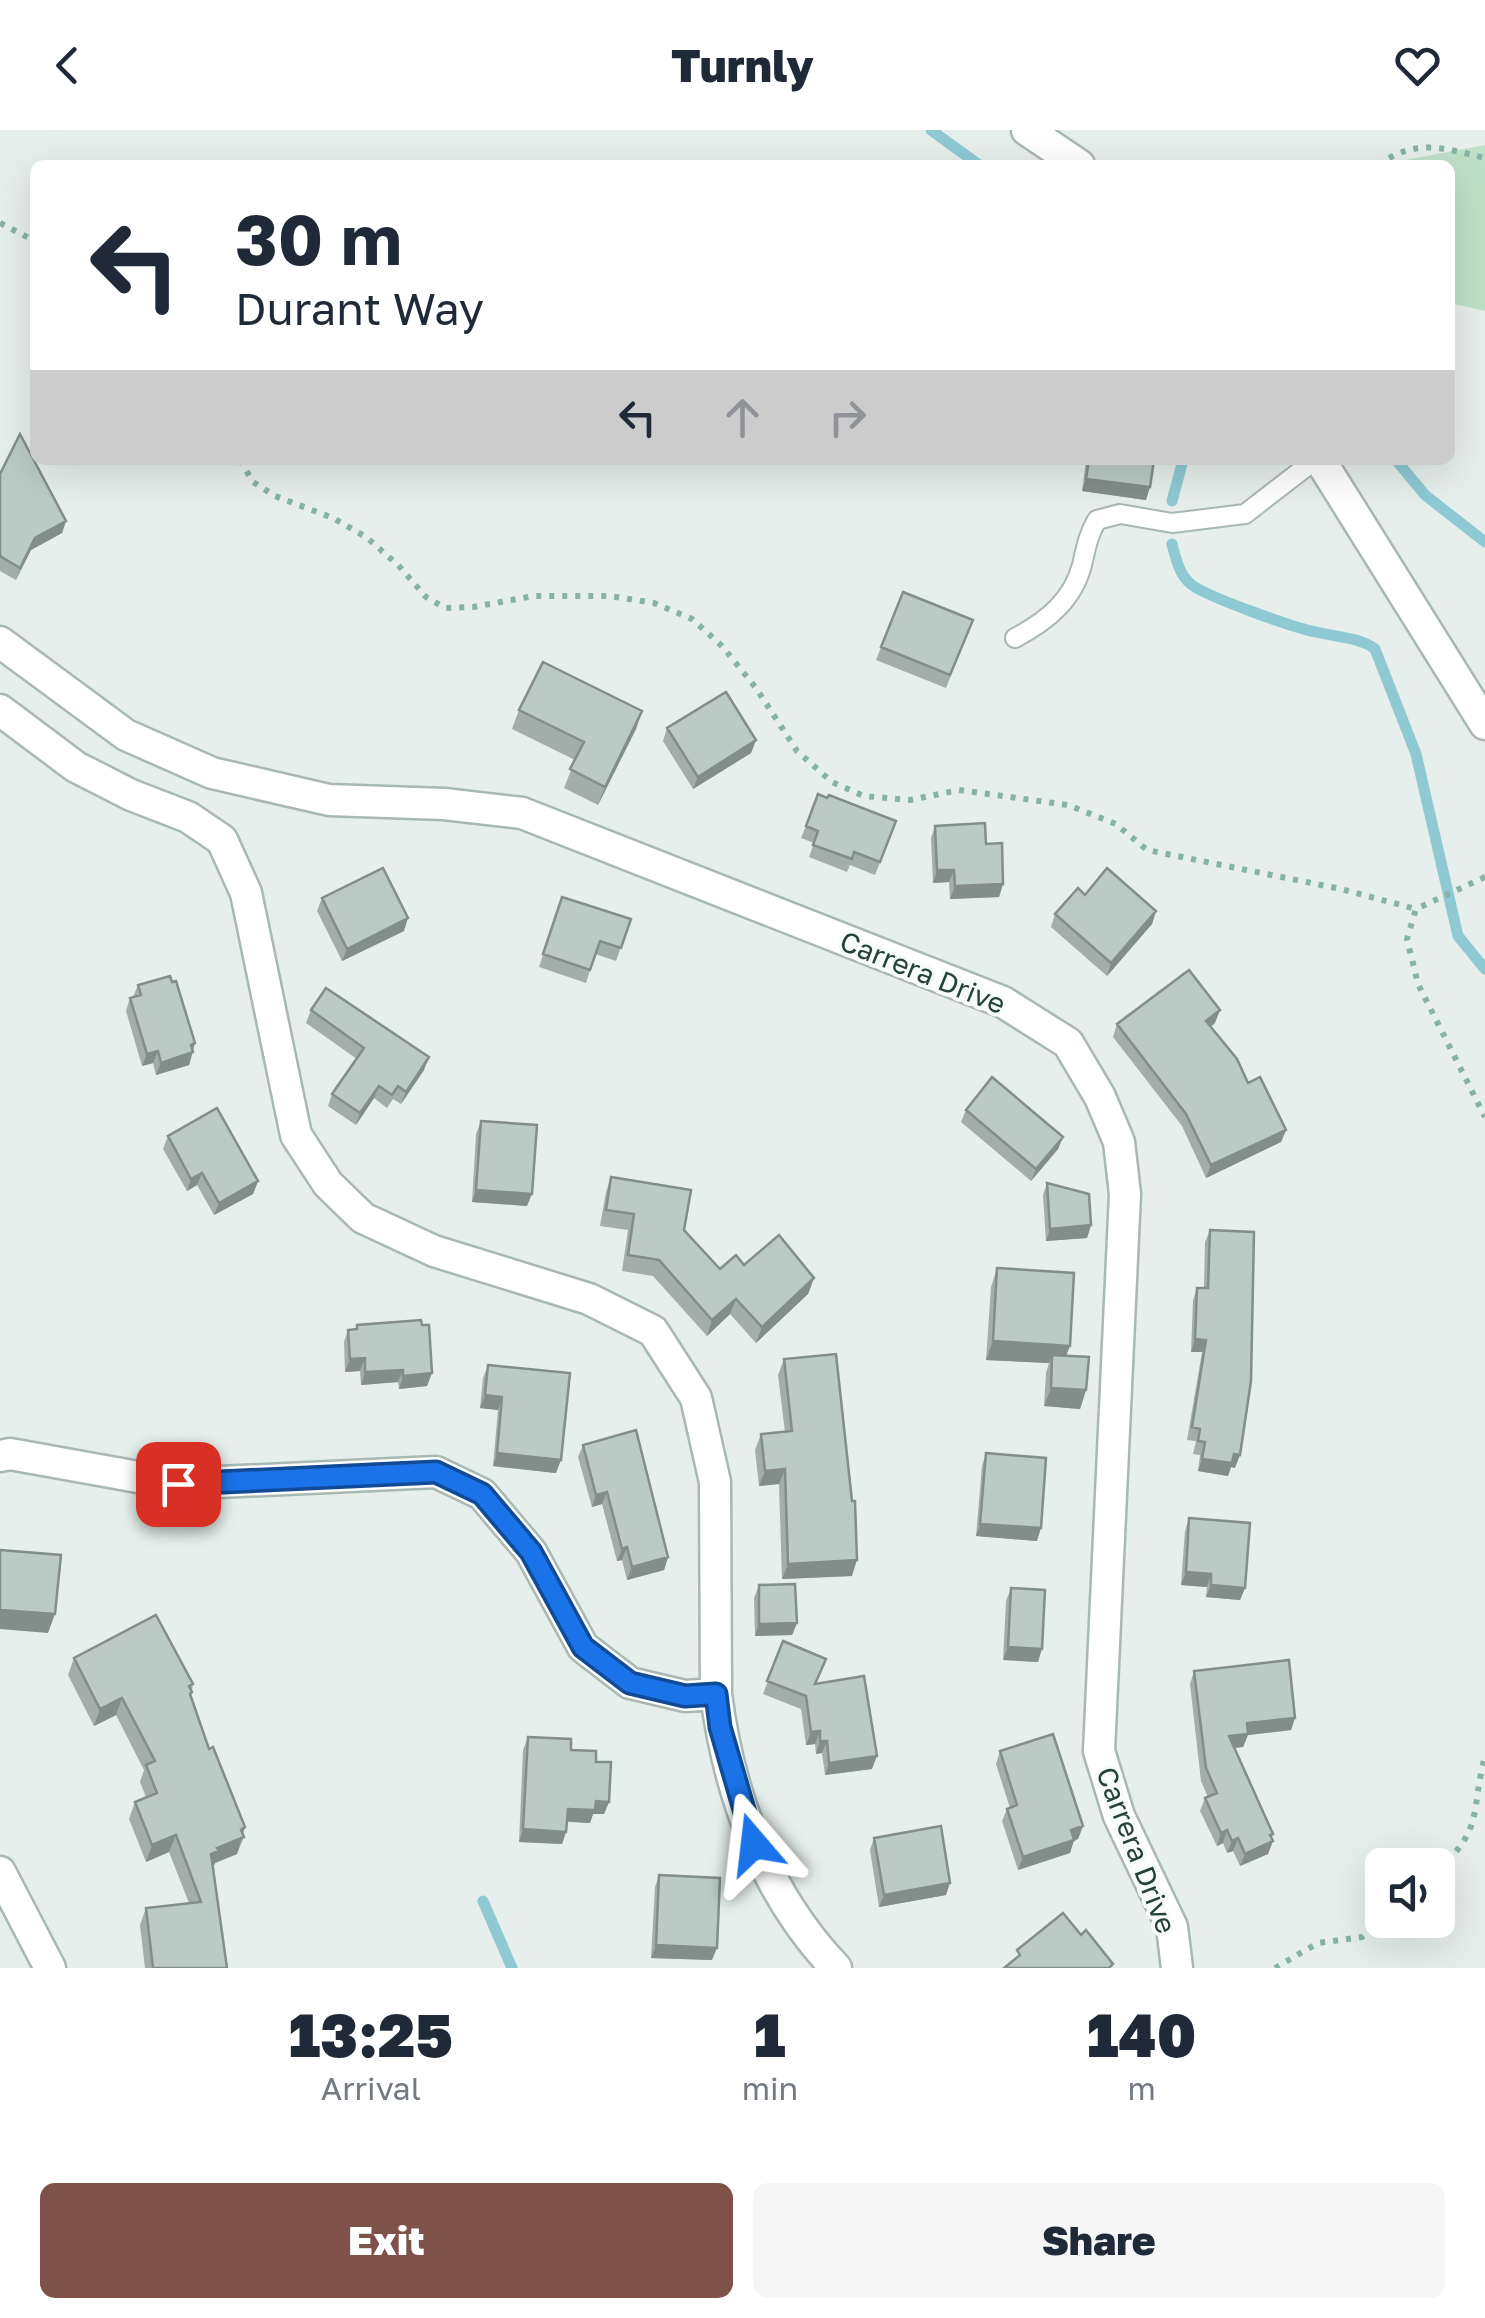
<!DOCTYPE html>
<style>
:root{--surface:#fff;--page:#f6f6f7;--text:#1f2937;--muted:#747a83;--accent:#7f5249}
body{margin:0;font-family:"Golos Text",sans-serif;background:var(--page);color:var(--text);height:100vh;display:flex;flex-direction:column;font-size:38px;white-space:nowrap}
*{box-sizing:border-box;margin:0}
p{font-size:32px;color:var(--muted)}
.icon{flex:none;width:55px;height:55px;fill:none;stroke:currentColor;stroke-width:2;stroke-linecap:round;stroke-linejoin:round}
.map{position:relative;height:1838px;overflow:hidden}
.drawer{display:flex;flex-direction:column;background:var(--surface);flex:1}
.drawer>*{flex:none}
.banner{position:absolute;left:30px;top:30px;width:1425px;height:305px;border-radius:15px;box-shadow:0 10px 40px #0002;background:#fff;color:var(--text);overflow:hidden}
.tools{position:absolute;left:1365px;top:1718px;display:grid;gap:20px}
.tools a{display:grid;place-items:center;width:90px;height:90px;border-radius:15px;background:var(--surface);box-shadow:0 10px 40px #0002;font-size:50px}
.pin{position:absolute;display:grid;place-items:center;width:85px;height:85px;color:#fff;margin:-42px;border-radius:20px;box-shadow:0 5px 15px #0006}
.me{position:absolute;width:110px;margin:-55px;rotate:343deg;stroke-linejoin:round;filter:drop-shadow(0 0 8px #0008)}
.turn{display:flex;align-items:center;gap:35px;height:210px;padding:0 40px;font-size:45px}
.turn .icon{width:130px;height:130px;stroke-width:2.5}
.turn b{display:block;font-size:70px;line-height:85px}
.lanes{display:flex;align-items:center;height:95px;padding:0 40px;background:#0003;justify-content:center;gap:50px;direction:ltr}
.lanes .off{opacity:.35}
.eta{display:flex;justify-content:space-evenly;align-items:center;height:170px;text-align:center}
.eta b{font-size:60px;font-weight:800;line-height:70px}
.cta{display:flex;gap:20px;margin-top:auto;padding:20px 40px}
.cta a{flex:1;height:115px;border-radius:15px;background:var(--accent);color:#fff;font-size:40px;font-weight:800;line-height:115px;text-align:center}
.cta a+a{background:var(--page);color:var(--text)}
header{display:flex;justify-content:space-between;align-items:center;height:130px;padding:0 40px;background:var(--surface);font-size:45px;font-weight:800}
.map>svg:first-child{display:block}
.green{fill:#bfe0c8}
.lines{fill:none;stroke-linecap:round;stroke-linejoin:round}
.stream{stroke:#8ec9d4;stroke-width:11}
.lane-casing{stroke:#a8b8b2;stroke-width:22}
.street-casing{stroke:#a8b8b2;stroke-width:35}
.path{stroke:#86b3a5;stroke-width:6;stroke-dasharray:5 8;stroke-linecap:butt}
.lane{stroke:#fff;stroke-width:18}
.street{stroke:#fff;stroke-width:30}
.wall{fill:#a1aea9}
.shaded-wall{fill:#838d89}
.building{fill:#bbcac4;stroke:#838d89;stroke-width:2.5}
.route-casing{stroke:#114b97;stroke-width:25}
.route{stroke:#1a73e8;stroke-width:18}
.labels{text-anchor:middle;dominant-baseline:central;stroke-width:8;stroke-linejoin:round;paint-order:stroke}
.street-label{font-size:28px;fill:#24423a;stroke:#f7fbf9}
</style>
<header><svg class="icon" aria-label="back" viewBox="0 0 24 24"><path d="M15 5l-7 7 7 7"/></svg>Turnly<svg class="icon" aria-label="heart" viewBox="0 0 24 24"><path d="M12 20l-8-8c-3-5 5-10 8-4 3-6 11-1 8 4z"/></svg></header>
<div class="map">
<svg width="1485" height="1838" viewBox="0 0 1485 1838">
<rect width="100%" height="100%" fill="#e6efeb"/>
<path class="green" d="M1485,15V181L1450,173V35H1379Z"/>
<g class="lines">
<path class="stream" d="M931,0L979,35
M1396,330L1425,365L1485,412
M1172,371L1183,330
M1172,414C1176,429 1179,445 1192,455C1208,467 1294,498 1316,502C1336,507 1359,507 1375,519L1416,624L1458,806L1485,839
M483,1771L512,1838"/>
<g class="lane-casing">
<path id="lane" d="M1015,508C1047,491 1073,470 1082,435C1086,418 1088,405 1097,390L1120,384L1172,393L1245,384L1315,330"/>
</g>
<g class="street-casing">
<path id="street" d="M1027,0L1079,35
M1320,330L1485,594
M0,512L126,605L212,643L329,670L444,674L522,683L1003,872L1068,913L1100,967L1119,1012L1125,1064L1099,1621L1119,1686L1172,1797L1177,1838
M0,580L76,637L131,665L188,687L222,710L246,763L296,1005L328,1054L363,1088L434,1121L589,1169L653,1201L696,1268L715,1352L716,1564C729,1665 765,1764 836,1838
M0,1326L10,1324L177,1354L436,1342L482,1364L531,1422L583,1517L630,1553L685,1566L716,1564
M0,1742L50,1838"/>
</g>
<path class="path" d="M1378,35C1416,8 1443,18 1485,28
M0,93L35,111
M240,330L253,352L275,366L333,388L366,407L398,435L426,467L445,478L473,477L534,466H610L654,473L692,489L722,516L756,558L797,621L832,652L864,666L910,670L959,660L1068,675L1116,694L1147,720L1341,759L1416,779
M1485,747L1416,779L1407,809L1418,854L1485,987
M1438,1740C1485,1697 1470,1682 1485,1626
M1275,1838L1318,1813L1362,1807L1382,1789"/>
<use href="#lane" class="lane"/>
<use href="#street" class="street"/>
</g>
<path class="wall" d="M1086,330H1154L1146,370L1082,361Z
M0,344L66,391L62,403L31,420L16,450L0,441Z
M903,462L973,490L946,558L876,530Z
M519,580L636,599L598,675L564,658L575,630L512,599Z
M667,598L756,610L751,623L693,659L663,611Z
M896,691L875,745L850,735L847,742L809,727L814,713L801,708L806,696Z
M935,696L986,714L1003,754L999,767L950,769L949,752L933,753L931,708Z
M1085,765L1156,781L1152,794L1107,846L1051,797L1055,784Z
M562,767L631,789L616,831L595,824L586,853L539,837Z
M322,768L404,801L342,831L317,781Z
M138,855L192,920L193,922L189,935L156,945L153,933L142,936L126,881L130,868L133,867Z
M311,880L424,940L401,974L393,969L387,978L374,968L356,995L328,976L332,964L357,929L306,893Z
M1215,893L1211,896L1248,953L1286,1000L1281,1012L1206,1048L1182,996L1113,907L1117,894Z
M966,980L1063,1007L1058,1019L1031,1051L961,992Z
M481,991L527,1076L472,1072L476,1004Z
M168,1006L258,1051L253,1064L214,1085L197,1055L187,1061L163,1019Z
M611,1047L684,1100L720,1139L744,1135L814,1148L808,1164L756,1213L730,1184L707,1206L653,1146L622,1141L628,1100L600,1096L606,1062Z
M1047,1053L1091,1095L1087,1108L1046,1111L1043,1065Z
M1210,1100L1235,1338L1231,1337L1228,1346L1198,1341L1200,1325L1193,1324L1196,1311L1187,1310L1202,1222H1191L1193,1170L1197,1158H1204L1205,1112Z
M997,1138L1066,1226L1086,1260L1080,1279L1044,1276L1046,1243L1049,1233L986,1230L991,1157Z
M357,1195L432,1243L427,1256L399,1259L398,1252L361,1255L360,1241L345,1242L344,1212L348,1200H355Z
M784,1229L852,1446L782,1449L779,1354L759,1356L755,1320L761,1304L785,1302L778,1245Z
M488,1235L556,1343L493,1336L498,1280L480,1278L483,1248Z
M583,1315L668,1427L664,1440L627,1450L622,1430L617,1431L602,1374L592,1377L578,1327Z
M986,1323L1037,1411L976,1406L982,1336Z
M1189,1388L1245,1458L1240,1470L1206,1467L1207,1457L1181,1455L1185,1401Z
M759,1455L797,1493L792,1505L755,1506L754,1468Z
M1011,1458L1038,1532L1003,1530L1006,1471Z
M783,1511L816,1554L872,1639L825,1645L822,1623L816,1624L815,1614L806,1615L801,1579L763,1564Z
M74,1528L193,1554L191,1567L209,1619L244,1707L237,1724L215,1733L213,1738L227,1838H145L140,1795L146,1778L189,1773L169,1722L146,1732L129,1689L135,1672L146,1667L140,1652L144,1640L116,1585L94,1596L68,1545Z
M1194,1541L1295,1588L1291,1600L1248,1605L1243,1617L1234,1618L1273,1704L1271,1708L1273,1711L1268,1724L1240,1736L1233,1721L1227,1723L1223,1713L1217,1716L1200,1681L1205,1668L1208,1667L1201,1651L1190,1554Z
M528,1607L571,1620L596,1632L609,1672L604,1684H593L590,1693L567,1692L566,1702L562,1714L519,1712L523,1620Z
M1000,1621L1083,1696L1078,1709L1074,1710L1070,1723L1018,1740L1002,1691L1007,1679L1010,1678L996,1634Z
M874,1708L946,1765L879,1777L870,1720Z
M659,1745L712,1830L651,1828L655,1757Z"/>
<path class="shaded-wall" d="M1086,349L1150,357L1146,370L1082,361Z
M66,391L62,403L31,420L16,450L35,408Z
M642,581L636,599L598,675L605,657Z
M756,610L751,623L693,659L698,647Z
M937,740H954L949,752L933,753Z
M1003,754L999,767L950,769L955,756Z
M1156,781L1152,794L1107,846L1111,833Z
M408,788L404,801L342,831L347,819Z
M1220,880L1215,893L1202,904L1206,891Z
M195,913L189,935L156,945L161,933Z
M158,921L153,933L142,936L147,924Z
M429,927L424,940L401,974L406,962Z
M379,956L374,968L356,995L360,983Z
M1286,1000L1281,1012L1206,1048L1211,1035Z
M1063,1007L1058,1019L1031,1051L1036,1039Z
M202,1043L197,1055L187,1061L191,1049Z
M258,1051L253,1064L214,1085L219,1073Z
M476,1060L532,1064L527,1076L472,1072Z
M1091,1095L1087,1108L1046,1111L1050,1099Z
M814,1148L808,1164L756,1213L762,1197Z
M736,1169L730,1184L707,1206L712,1190Z
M1195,1209L1206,1210L1202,1222H1191Z
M993,1211L1070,1216L1063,1234L1052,1225L1049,1233L986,1230Z
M365,1228L360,1241L345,1242L350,1229Z
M403,1240L398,1252L361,1255L365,1242Z
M432,1243L427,1256L399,1259L403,1246Z
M1051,1258L1086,1260L1080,1279L1044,1276Z
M485,1265L502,1267L498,1280L480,1278Z
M497,1323L561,1330L556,1343L493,1336Z
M1234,1324L1240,1325L1235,1338L1231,1337L1228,1346L1198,1341L1202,1329Z
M785,1339L779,1354L759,1356L765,1341Z
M607,1362L602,1374L592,1377L596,1365Z
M980,1394L1041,1398L1037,1411L976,1406Z
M627,1417L622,1430L617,1431L622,1419Z
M668,1427L664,1440L627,1450L632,1437Z
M857,1430L852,1446L782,1449L788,1434Z
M1186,1442L1211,1444L1207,1457L1181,1455Z
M1211,1455L1245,1458L1240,1470L1206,1467Z
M0,1480L55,1484L48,1503L0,1499Z
M797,1493L792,1505L755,1506L759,1494Z
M1008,1517L1042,1519L1038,1532L1003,1530Z
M122,1568L116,1585L94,1596L100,1579Z
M1295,1588L1291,1600L1248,1605L1243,1617L1224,1619L1229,1606L1247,1593Z
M820,1601L815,1614L806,1615L811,1602Z
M820,1611H827L822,1623L816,1624Z
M877,1626L872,1639L825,1645L829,1633Z
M596,1671L609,1672L604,1684H593L590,1693L563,1691L568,1679Z
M1083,1696L1078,1709L1066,1713L1071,1700Z
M245,1697L237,1724L215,1733L213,1738L211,1724L217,1718Z
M523,1699L566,1702L562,1714L519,1712Z
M1227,1700L1223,1713L1217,1716L1221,1703Z
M1273,1704L1270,1713L1273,1711L1268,1724L1240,1736L1245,1724Z
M176,1705L169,1722L146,1732L152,1715Z
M1238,1708L1233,1721L1227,1723L1232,1711Z
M1074,1710L1070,1723L1018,1740L1023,1727Z
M950,1753L946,1765L879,1777L884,1765Z
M656,1815L717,1818L712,1830L651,1828Z"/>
<path class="building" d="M20,304L66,391L35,408L20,438L0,426V344Z
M1089,330H1154L1150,357L1086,349Z
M903,462L973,490L950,545L881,517Z
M543,532L642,581L605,657L570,639L584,612L519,580Z
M726,562L756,610L698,647L667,598Z
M818,664L827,668L829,665L896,691L880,732L854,722L852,729L813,715L818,701L806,696Z
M985,693L986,714L1002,713L1003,754L955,756L954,740H937L935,696Z
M383,738L408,788L347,819L322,768Z
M1107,738L1156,781L1111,833L1055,784L1078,758L1085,765Z
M562,767L631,789L621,818L600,811L590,840L543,824Z
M1189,840L1220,880L1206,891L1237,929L1248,953L1260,947L1286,1000L1211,1035L1186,984L1117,894Z
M170,846L172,852L176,851L195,913L191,915L193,922L161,933L158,921L147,924L130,868L141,865L138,855Z
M326,858L429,927L406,962L398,956L392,965L379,956L360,983L332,964L364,918L311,880Z
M992,947L1063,1007L1036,1039L966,980Z
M217,978L258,1051L219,1073L202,1043L191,1049L168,1006Z
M481,991L537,995L532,1064L476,1060Z
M611,1047L691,1060L684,1100L720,1139L736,1125L744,1135L779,1105L814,1148L762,1197L736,1169L712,1190L659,1130L628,1125L634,1084L606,1080Z
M1047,1053L1089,1064L1091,1095L1050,1099Z
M1210,1100L1254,1102L1251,1251L1240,1325L1234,1324L1232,1333L1202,1329L1205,1312L1198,1311L1200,1299L1192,1297L1206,1210L1195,1209L1197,1158H1208Z
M997,1138L1074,1143L1070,1216L993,1211Z
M421,1190L422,1195H429L432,1243L403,1246V1240L365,1242V1228L350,1229L348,1200L357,1199V1195Z
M836,1224L852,1371H855L857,1430L788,1434L785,1339L765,1341L761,1304L792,1301L784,1229Z
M1052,1225L1089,1227L1086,1260L1051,1258Z
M488,1235L570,1243L561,1330L497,1323L502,1267L485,1265Z
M636,1300L668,1427L632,1437L627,1417L622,1419L607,1362L596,1365L583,1315Z
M986,1323L1046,1328L1041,1398L980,1394Z
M1189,1388L1250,1393L1245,1458L1211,1455V1444L1186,1442Z
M0,1420L61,1425L55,1484L0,1480Z
M795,1454L797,1493L759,1494V1455Z
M1011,1458L1045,1460L1042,1519L1008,1517Z
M156,1485L193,1554L189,1556L192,1562L190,1564L209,1619L213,1617L245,1697L241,1700L244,1707L217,1718L219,1721L211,1724L227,1838H153L146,1778L201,1772L176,1705L152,1715L135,1672L157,1663L146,1635L155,1631L122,1568L100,1579L74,1528Z
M783,1511L826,1529L815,1554L864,1546L877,1626L829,1633L827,1611H820V1601L811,1602L806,1566L767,1551Z
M1289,1530L1295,1588L1247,1593L1248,1604L1229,1606L1273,1704L1270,1705L1273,1711L1245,1724L1238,1708L1232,1711L1227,1700L1221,1703L1205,1668L1217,1663L1206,1638L1194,1541Z
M1053,1604L1083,1696L1071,1700L1074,1710L1023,1727L1007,1679L1017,1675L1000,1621Z
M528,1607L571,1609V1620L596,1621V1632H611L609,1672L596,1671L595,1680L568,1679L566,1702L523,1699Z
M941,1696L950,1753L884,1765L874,1708Z
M659,1745L720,1748L717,1818L656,1815Z
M1063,1783L1081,1805L1086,1800L1113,1834L1109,1838H1004L1020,1825L1017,1820Z"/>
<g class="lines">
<g class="route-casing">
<path id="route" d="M178,1354L436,1342L482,1364L531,1422L583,1517L630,1553L685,1566L716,1564L720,1597L754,1714"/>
</g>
<use href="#route" class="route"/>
</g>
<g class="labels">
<g class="street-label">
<text transform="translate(923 842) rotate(22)">Carrera Drive</text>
<text transform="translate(1137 1720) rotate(69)">Carrera Drive</text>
</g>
</g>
</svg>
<div class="tools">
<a><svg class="icon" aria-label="sound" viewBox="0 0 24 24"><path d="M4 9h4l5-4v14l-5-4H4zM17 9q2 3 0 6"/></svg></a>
</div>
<div class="pin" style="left:178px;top:1354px;background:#d93025"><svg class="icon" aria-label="arrive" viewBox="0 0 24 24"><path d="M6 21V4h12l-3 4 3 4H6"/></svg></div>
<svg class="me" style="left:754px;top:1714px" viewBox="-20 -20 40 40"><path d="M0-17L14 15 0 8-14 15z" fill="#1a73e8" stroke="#fff" stroke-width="4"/></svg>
<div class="banner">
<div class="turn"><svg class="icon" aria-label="left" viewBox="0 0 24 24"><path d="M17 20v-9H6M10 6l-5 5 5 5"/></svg><div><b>30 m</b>Durant Way</div></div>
<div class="lanes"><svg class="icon" aria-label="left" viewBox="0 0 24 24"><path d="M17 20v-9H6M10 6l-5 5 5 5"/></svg><svg class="icon off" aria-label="ahead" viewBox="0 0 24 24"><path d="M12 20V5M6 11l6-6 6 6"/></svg><svg class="icon off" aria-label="right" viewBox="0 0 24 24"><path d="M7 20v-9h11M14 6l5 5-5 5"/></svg></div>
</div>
</div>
<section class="drawer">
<div class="eta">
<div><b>13:25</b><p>Arrival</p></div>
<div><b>1</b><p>min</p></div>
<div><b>140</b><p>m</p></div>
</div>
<div class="cta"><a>Exit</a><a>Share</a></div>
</section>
